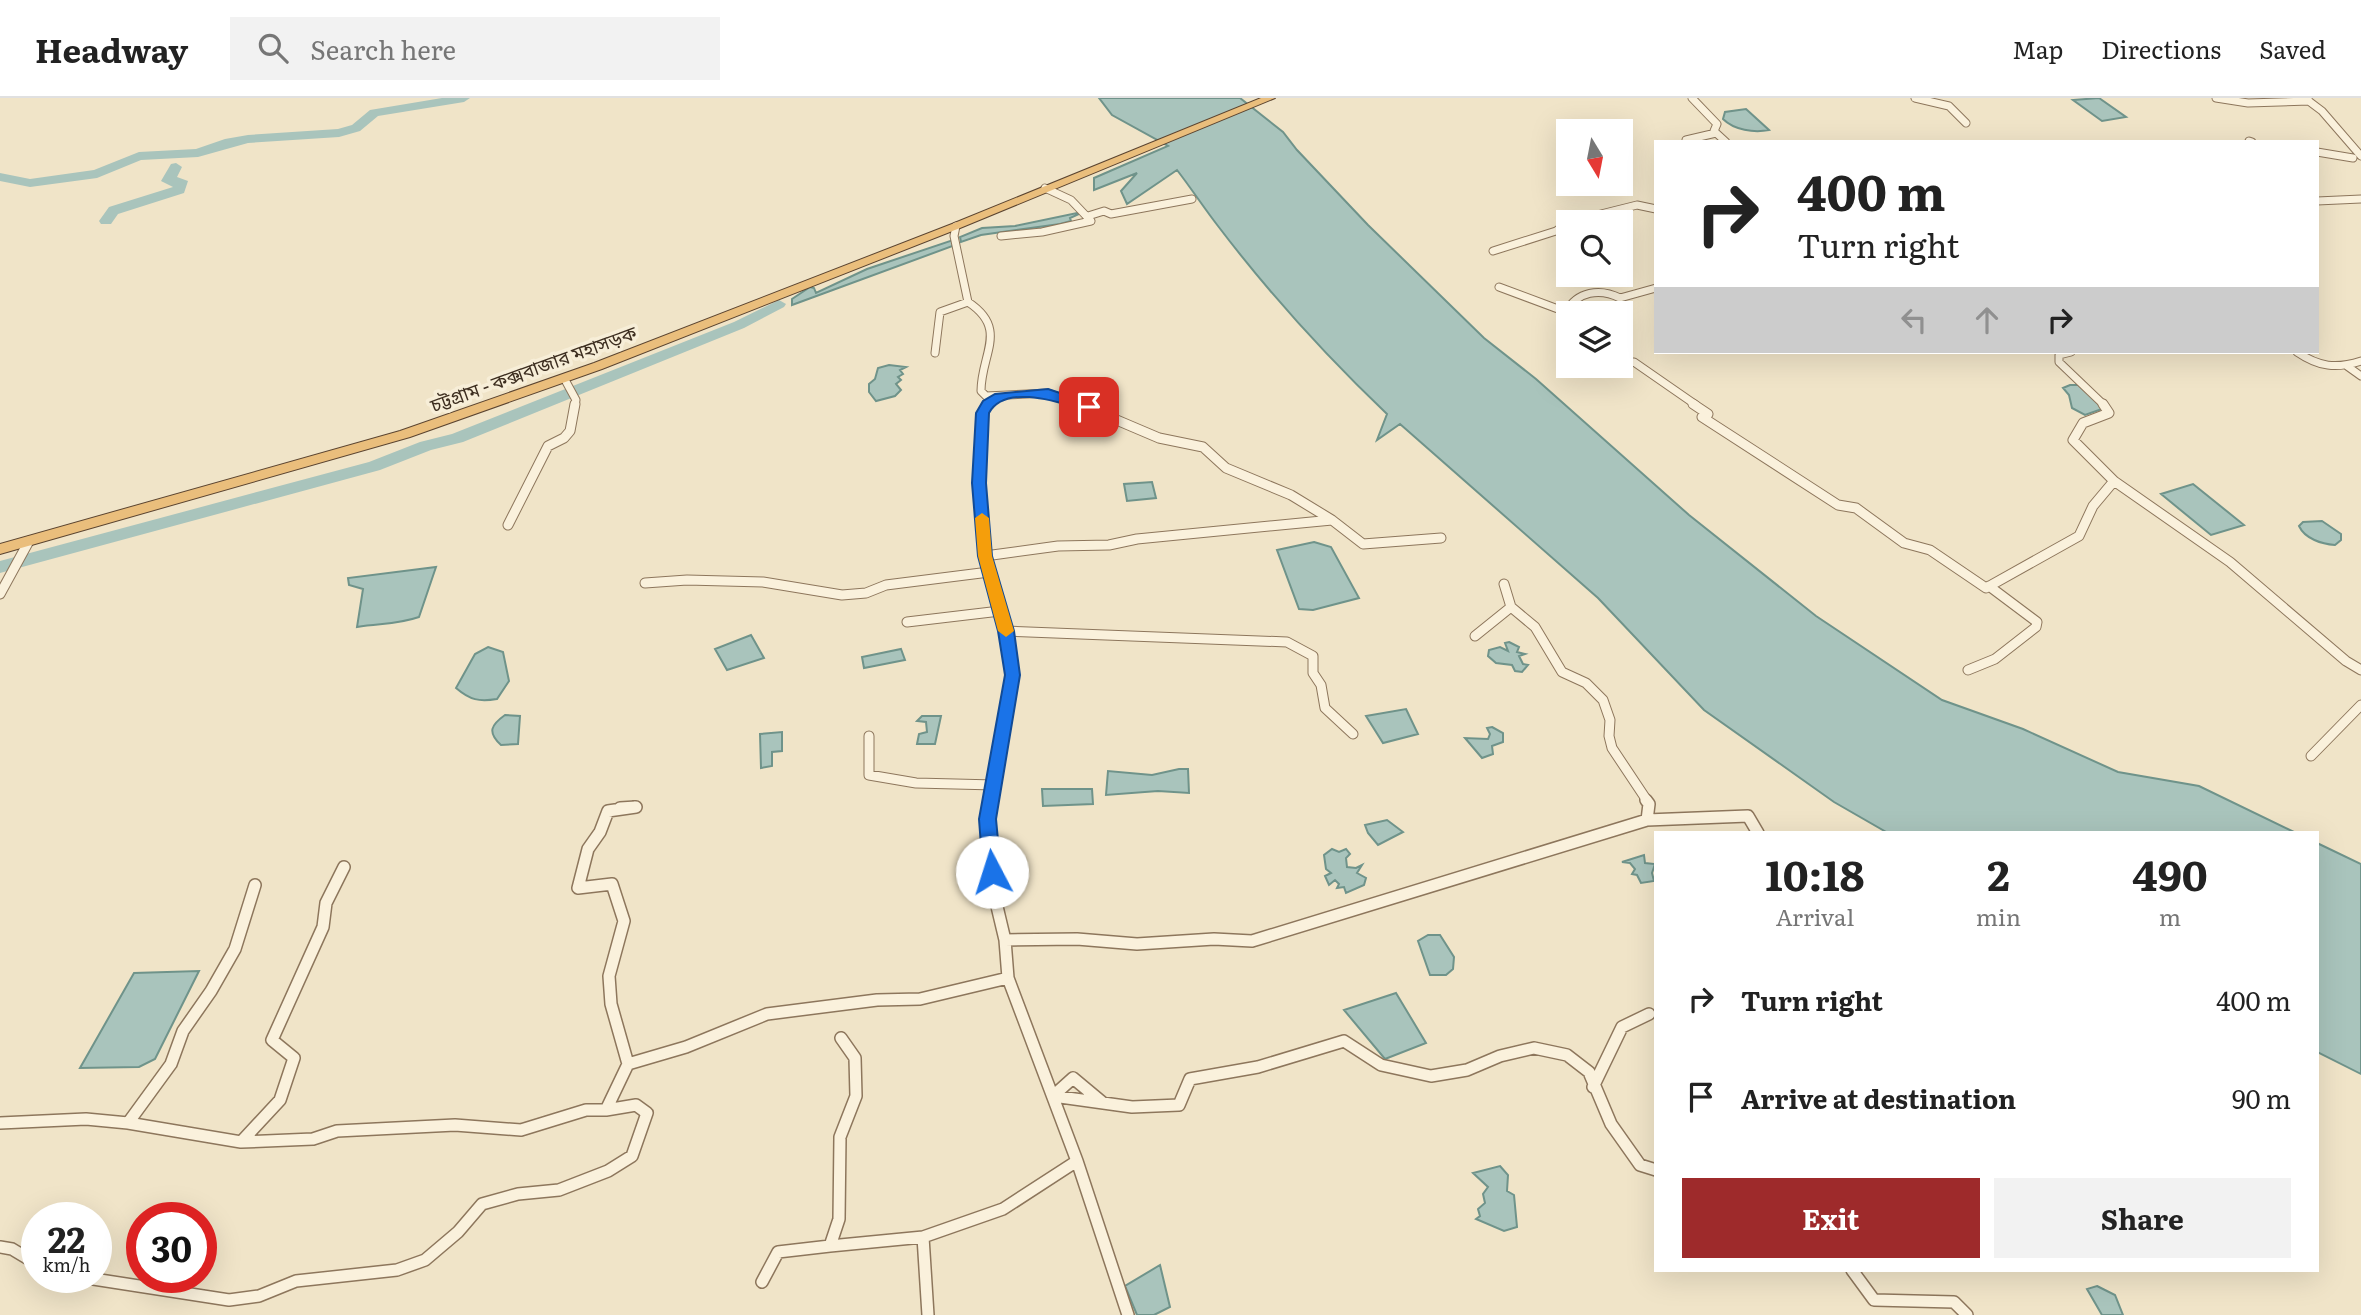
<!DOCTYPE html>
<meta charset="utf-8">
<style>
:root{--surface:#fff;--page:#f2f2f2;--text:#222;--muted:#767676;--line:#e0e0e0;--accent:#9e2a2b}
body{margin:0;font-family:Literata,"Noto Sans Bengali",serif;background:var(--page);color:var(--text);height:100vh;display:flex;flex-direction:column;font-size:26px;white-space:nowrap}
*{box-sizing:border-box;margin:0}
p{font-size:23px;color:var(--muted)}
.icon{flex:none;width:38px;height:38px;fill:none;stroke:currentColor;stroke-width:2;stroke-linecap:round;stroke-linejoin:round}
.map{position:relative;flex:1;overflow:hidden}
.sheet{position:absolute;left:1654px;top:733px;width:665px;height:441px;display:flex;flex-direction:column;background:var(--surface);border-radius:0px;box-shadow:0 7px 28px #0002}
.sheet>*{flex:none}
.guide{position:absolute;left:1654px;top:42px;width:665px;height:214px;border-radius:0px;box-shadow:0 7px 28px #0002;background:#fff;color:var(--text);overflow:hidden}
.needle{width:46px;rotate:170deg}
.buttons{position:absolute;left:1556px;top:21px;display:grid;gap:14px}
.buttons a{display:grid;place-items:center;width:77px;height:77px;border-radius:0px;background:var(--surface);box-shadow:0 7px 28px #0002;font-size:35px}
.speed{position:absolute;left:21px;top:1104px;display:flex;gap:14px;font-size:35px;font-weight:700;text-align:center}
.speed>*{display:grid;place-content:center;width:91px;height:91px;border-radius:50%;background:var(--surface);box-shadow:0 7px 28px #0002;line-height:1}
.speed small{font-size:18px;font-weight:400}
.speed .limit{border:10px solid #d22;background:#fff;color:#111}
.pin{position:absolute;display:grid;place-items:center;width:60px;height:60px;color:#fff;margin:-30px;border-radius:14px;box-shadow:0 4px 10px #0006}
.me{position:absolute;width:77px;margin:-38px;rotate:355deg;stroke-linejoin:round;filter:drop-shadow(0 0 5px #0008)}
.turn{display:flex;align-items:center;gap:24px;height:147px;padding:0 28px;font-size:32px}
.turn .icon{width:91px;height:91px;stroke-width:2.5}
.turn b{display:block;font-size:49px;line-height:60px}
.lanes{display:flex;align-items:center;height:66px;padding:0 28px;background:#0003;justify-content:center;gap:35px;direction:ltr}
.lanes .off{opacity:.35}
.eta{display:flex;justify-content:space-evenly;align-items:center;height:119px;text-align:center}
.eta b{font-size:42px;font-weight:700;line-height:49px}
.button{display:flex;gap:14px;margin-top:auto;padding:14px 28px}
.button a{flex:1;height:80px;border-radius:0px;background:var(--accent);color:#fff;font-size:28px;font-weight:700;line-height:80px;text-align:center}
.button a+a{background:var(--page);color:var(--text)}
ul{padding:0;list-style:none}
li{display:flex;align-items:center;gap:21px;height:98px;padding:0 28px}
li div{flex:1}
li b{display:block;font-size:26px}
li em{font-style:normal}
header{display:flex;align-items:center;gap:42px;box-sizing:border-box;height:98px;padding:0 35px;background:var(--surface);border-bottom:2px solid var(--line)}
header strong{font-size:33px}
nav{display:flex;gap:38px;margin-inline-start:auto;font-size:24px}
.search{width:490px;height:63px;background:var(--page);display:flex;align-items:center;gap:18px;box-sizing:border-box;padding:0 24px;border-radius:0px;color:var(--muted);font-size:26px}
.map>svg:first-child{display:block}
.water{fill:#a9c4bc;stroke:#6f938a;stroke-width:2}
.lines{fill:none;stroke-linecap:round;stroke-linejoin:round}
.river{fill:#a9c4bc;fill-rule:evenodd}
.minor-far2-casing{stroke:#8d765c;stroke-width:9}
.minor-far1-casing{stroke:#8d765c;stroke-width:11}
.minor-casing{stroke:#8d765c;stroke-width:14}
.trunk-casing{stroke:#5b4430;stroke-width:2}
.minor-far2{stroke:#faf1dc;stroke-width:7}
.minor-far1{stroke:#faf1dc;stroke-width:9}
.minor{stroke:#faf1dc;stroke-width:11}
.trunk{fill:#eabe7c;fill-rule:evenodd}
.route{fill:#1a73e8;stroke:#114b97;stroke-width:2}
.slow{fill:#f59e0b}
.labels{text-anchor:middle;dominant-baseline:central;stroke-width:7;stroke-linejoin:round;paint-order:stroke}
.street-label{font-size:19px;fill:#3d2e20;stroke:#f7eed8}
</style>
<header>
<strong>Headway</strong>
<div class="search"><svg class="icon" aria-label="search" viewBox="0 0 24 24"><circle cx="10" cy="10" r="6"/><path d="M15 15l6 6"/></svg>Search here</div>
<nav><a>Map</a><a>Directions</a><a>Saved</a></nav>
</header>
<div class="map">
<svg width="2361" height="1217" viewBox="0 0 2361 1217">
<rect width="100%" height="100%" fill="#f0e4c8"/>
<path class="water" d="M1099,0H1240L1283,34L1297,52L1368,127L1484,240L1536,281L1689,417L1816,518L1942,602L2023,631L2118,674L2199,688L2296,735H1888L1834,704L1704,612L1598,500L1400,326L1377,342L1387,316C1326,258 1269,195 1218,128C1204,110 1191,90 1177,72L1127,106L1121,93L1137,75L1094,92V80L1168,48L1112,17Z
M2099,0L2126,19L2102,23L2073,2Z
M1746,11L1769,32C1754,35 1734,32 1723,21L1725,14Z
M1077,115L1079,116L1070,120L1071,123L1060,126L981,137L961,144L960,139L982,130L1015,128Z
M953,142L958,146L792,207V201L810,189L814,190L816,195L867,171Z
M889,267L906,269L900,272L903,276L898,279L901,282L896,286L901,292L895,298L876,303L869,294V286L875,281L878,270Z
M2070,287H2079L2096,301L2102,311L2085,317L2072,310L2069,297L2063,290Z
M1152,384L1156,400L1127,403L1124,386Z
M2193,386L2244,427L2211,437L2161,396Z
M2322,423L2341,436V442L2335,447C2322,446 2305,441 2299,428L2303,424Z
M1314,444L1331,449L1359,500L1313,512L1299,511L1277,452Z
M436,469L419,519C396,527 381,525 357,529L363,491L349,487L348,480Z
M751,537L764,560L727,572L715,551Z
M1509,544L1519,549L1517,554L1525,556L1519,558L1523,566L1528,567L1522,574L1515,573L1512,567L1496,565L1488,558L1489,552L1500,549L1508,553L1505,545Z
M488,549L503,554L509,583L497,601C479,604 470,602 456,590L475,556Z
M901,551L905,562L864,570L862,559Z
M1406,611L1418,636L1383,645L1366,618Z
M505,617L520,618L518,646L501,647C487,634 491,627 505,617Z
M922,618H941L935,646H917L919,636L927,634L926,624L917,623Z
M1492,629L1503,635V644L1492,648L1493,656L1482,660L1465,640L1488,641L1490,636L1487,630Z
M782,634V653L772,654V668L761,670L760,636Z
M1179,671H1188L1189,695L1158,693L1106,697L1108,673L1152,677Z
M1042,691H1092L1093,706L1043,708Z
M1387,722L1403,734L1378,747L1368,735L1365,727Z
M2317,745L2361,766V976L2317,954Z
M1332,751L1339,754L1346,751L1350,756L1346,760L1347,769L1356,770L1362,767L1357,775L1366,780L1364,787L1346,795L1344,789L1337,790L1339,786L1335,782L1329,787L1325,778L1331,775L1326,771L1324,757Z
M1644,757L1645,765L1655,766L1652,775L1654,783L1641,785L1637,777L1632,776L1635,771L1630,765L1622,764Z
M1428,837H1440L1454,859L1453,871L1446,877H1430L1418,843Z
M199,873L155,961L139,969L80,970L134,875Z
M1396,895L1426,945L1385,961L1344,912Z
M1500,1068L1508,1077L1507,1093L1514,1097L1517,1129L1504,1133L1476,1121L1480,1118L1478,1111L1485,1105L1483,1096L1488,1089L1473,1075Z
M1160,1167L1170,1209L1154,1217H1137L1125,1188Z
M2097,1188L2115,1197L2123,1217H2102L2087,1191Z"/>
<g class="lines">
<path class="river" d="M442,0H470L464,4L378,18L360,33L339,39L248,45L198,59L141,62L97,80L30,89L0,83V75L30,81L94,72L139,54L196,51L225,41L248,37L338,31L352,27L370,12Z
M176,65L182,69L177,79L188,83L184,95L118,116L111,126H101L99,123L109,109L173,89L161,83L171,66Z
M779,202L786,206L784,209L744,230L463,344L431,352L380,372L0,475V463L369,364L420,344L452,336L734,224Z"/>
<g class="minor-far2-casing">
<path id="minor-far2" d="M1692,0L1717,26L1714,33L1726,44
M1915,0L1949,8L1966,25
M2216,0L2248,5L2309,3
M2306,1L2322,13L2361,58
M1686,42L1716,35
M2249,43L2252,44
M2317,54L2353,60
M2317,103L2361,101
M1088,118L1104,113L1111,116L1192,101
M1569,124L1637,107L1656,111
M956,128L954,138L968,204
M1001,138L1042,134L1091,123L1071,102L1045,90
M1493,153L1556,133L1568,124
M1499,189L1566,214
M1568,218L1566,214C1577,193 1600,190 1620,200L1656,190
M2071,254L2059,257V264L2104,307
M2297,254C2319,269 2336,271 2361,263
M935,255L940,214L968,204C1009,231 981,256 981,293L986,298L1048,295L1083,307
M1620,267L1634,264L1696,307
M2347,268L2361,278
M564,280L576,302L575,307
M986,307L999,298"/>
</g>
<g class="minor-far1-casing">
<path id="minor-far1" d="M988,306L982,315L979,385L985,458L1006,533L1012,577L991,704
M1079,306L1159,340L1203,349L1226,370L1291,397L1332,422L1363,446L1441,440
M1693,306L1708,316L1702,319L1838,407L1856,410L1904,445L1930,452L1986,490L2079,438L2093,408L2114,383L2073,342L2083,325L2109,315L2103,306
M2114,383L2230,464L2346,563L2361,572
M508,427L548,348L564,340L570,333L575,306
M985,458L1058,448L1109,447L1137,441L1332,422
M645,485L687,482L763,484L842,497L866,495L886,487L989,474
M1504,486L1511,509L1535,529L1562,574L1586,585L1603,602L1610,622L1609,638L1612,650L1648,704
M0,496L29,443
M907,524L1000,513
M1006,533L1287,544L1313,558V575L1321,587L1325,610L1353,636
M1475,538L1511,509
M1968,572L1995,561L2036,529L2037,524L1989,488
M869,638V677L916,685L995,687
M2311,658L2361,607"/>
</g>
<g class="minor-casing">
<path id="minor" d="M991,702L988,721L995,800L1005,842L1008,880L1077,1063L1128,1217
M1646,702L1649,706L1647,722
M620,710L636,709L608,713L600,734L588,751L578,790L612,786L624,823L609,878L611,906L628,966
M1005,842L1077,841L1137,846L1214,841L1252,843L1647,722L1748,718L1758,735
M1593,989L1622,929L1649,916
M1103,1005L1073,980L1053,998L1132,1009L1179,1007L1190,981L1258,969L1344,943L1381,967L1431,978L1467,972L1500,958L1534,950L1567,957L1589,974L1611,1026L1640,1067L1656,1072
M0,1025L86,1021L128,1025L241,1044L313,1041L337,1033L455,1027L521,1032L586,1012H606L628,966L686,949L767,916L877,902L920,901L1008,880
M128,1025L171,966L183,933L211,893L235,851L255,787
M241,1044L280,1002L294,960L272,942L323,829L326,805L344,769
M923,1139L928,1217
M830,1148L923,1139L1003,1111L1077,1063
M0,1149L12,1151L37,1166
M1852,1172L1874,1202L1954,1204L1967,1217
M87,1180L229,1202L259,1198L296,1183L397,1172L425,1162L458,1134L482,1106L518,1096L559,1092L608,1073L632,1058L647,1015L636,1007L606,1012
M762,1184L778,1154L830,1148L839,1121L840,1039L856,998L855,960L841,940"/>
</g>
<g class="trunk-casing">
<path id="trunk" d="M1261,0H1275L960,130L602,271L410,339L0,456V446L400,333L594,265L952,126Z"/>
</g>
<use href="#minor-far2" class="minor-far2"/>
<use href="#minor-far1" class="minor-far1"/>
<use href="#minor" class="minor"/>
<use href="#trunk" class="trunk"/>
</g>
<path class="route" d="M1048,291L1093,306L1095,309L1089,313C1064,306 1006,284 989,315L986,385L992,458L1014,533L1020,577L996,721L1001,774L998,779L992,781L986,779L983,774L979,721L1005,577L998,533L978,458L972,385L976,315L983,303L995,296Z"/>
<path class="slow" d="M982,415L989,420L992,458L1014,533L1006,539L998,533L978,458L975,420Z"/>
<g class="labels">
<g class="street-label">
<text transform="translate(533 270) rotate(-20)">চট্টগ্রাম - কক্সবাজার মহাসড়ক</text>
</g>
</g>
</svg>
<div class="buttons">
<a><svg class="needle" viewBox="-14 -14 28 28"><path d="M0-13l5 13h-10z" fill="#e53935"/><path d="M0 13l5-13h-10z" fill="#767676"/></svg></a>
<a><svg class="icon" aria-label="search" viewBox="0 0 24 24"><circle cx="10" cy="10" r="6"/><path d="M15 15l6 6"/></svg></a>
<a><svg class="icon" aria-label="layers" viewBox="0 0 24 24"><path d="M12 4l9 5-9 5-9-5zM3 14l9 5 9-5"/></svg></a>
</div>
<div class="speed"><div>22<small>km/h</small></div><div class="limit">30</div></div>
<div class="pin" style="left:1089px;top:309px;background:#d93025"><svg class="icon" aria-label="arrive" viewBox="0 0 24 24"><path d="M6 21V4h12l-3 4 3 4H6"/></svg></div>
<svg class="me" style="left:992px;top:774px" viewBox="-20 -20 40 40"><circle r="19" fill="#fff"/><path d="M0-13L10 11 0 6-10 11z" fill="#1a73e8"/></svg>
<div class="guide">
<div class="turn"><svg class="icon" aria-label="right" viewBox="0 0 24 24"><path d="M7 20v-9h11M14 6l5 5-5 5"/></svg><div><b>400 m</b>Turn right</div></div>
<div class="lanes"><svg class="icon off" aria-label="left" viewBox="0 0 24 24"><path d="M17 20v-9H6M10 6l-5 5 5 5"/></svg><svg class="icon off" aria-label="ahead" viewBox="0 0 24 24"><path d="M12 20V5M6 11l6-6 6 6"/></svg><svg class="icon" aria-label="right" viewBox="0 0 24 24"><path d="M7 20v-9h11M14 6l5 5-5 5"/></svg></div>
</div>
<section class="sheet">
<div class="eta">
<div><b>10:18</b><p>Arrival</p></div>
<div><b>2</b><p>min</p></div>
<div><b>490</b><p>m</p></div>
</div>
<ul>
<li><svg class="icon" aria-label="right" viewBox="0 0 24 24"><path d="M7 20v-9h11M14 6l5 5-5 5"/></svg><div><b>Turn right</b></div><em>400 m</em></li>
<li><svg class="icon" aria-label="arrive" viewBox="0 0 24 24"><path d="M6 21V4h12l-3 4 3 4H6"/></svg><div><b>Arrive at destination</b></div><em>90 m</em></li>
</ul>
<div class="button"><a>Exit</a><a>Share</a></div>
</section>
</div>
